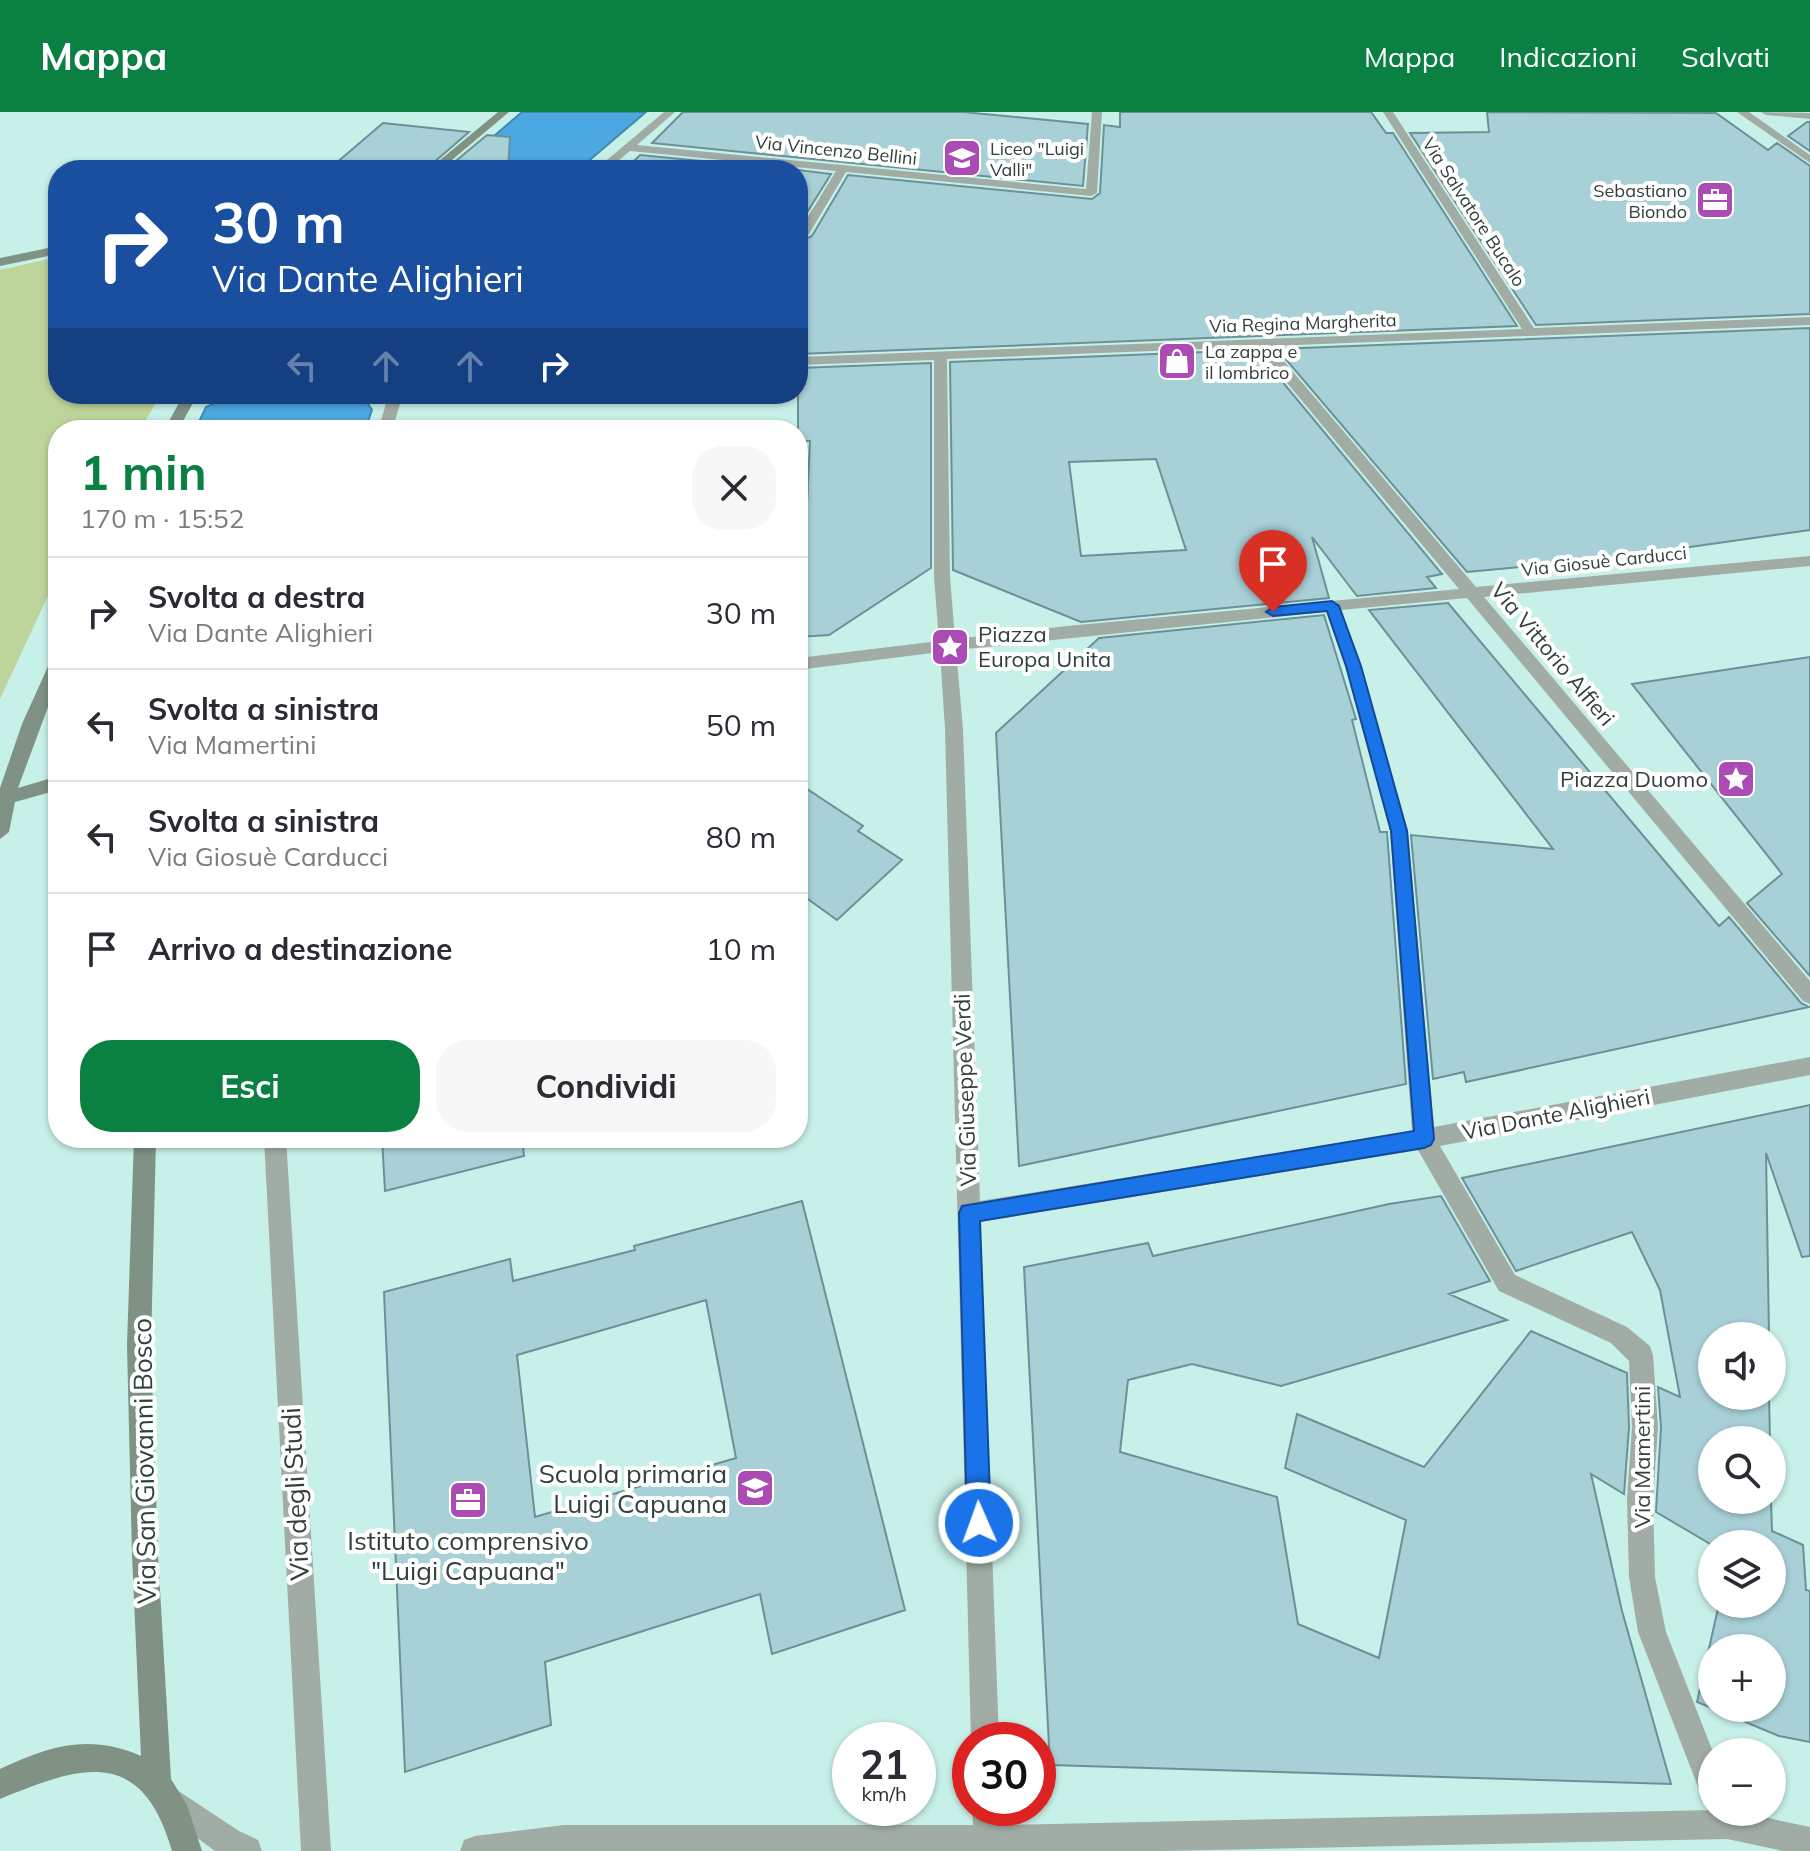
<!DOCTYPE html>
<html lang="it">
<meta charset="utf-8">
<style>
:root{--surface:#fff;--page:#f7f7f7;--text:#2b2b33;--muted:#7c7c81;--line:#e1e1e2;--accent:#0b8043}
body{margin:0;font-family:Mulish,sans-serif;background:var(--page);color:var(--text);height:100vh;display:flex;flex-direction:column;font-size:30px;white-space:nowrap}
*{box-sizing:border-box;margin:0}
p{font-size:26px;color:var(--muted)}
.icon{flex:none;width:44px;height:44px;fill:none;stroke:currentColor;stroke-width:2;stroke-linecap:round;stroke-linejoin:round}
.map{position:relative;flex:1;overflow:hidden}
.drawer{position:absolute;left:48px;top:308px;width:760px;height:728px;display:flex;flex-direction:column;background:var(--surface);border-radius:32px;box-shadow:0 2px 6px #0004}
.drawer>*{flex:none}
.guide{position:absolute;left:48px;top:48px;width:760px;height:244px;border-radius:32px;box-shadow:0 2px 6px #0004;background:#1a4fa0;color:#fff;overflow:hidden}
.fabs{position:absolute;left:1698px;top:1210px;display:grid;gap:16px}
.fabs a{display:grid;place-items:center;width:88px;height:88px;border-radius:50%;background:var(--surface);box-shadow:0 2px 6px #0004;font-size:40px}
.speed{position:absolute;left:832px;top:1610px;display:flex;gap:16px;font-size:40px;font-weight:700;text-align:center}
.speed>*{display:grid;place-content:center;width:104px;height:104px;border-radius:50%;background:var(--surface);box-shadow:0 2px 6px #0004;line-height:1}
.speed small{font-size:20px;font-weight:400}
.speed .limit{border:12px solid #d22;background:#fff;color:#111}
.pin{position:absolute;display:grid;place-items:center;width:68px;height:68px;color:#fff;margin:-82px -34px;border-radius:50% 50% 50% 0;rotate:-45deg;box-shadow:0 0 8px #0007}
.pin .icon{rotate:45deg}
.me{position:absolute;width:88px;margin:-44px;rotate:358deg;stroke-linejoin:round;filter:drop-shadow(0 0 6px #0008)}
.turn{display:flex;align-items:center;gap:28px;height:168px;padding:0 32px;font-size:36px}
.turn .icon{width:104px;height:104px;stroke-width:2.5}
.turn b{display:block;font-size:56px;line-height:68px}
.lanes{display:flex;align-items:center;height:76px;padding:0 32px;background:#0003;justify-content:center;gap:40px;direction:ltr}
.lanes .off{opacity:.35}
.round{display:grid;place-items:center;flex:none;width:84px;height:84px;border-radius:32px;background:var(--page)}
.headline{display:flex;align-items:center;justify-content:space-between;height:136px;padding:0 32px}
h1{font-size:48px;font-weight:700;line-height:60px;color:var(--accent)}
.cta{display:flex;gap:16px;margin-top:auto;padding:16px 32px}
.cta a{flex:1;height:92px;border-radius:32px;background:var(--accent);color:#fff;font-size:32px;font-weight:700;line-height:92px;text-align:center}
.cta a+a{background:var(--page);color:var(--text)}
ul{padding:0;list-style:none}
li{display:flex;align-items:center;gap:24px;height:112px;padding:0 32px;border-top:2px solid var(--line)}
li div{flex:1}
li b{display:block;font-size:30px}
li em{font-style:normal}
header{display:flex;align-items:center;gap:48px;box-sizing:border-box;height:112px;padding:0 40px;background:var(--accent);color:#fff}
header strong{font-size:38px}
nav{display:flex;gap:44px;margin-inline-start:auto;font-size:28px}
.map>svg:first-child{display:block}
.green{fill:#bdd49a}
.water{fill:#4ba8e0;stroke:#4389af;stroke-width:2}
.building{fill:#a8d0d7;stroke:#6b9198;stroke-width:2;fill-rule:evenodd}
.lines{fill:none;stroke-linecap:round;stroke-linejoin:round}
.street{fill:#a1ada4;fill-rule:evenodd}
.secondary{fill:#7f9284;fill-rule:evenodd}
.route{fill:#1a73e8;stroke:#114b97;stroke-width:2}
.labels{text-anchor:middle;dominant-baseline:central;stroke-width:8;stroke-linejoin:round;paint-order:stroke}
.far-poi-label{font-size:18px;fill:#30403d;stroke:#fff;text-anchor:start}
.far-street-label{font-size:18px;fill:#30403d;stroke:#fff}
.poi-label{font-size:22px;fill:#30403d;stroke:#fff;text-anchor:start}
.street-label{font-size:22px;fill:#30403d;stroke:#fff}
.near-street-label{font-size:26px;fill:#30403d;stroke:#fff}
.near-poi-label{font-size:26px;fill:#30403d;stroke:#fff;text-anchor:end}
</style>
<header>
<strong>Mappa</strong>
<nav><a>Mappa</a><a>Indicazioni</a><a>Salvati</a></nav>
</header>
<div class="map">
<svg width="1810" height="1739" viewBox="0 0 1810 1739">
<rect width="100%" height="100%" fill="#c7f0e8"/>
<path class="green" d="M58,145V282H161L140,318H58V462L0,587V158Z"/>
<path class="water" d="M522,0H646L578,58H454Z
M365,287L372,298L365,318H195L206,295L222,288Z"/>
<path class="building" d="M683,0H963L1088,12L1083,74L652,31Z
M1120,0H1371L1386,21H1393L1517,214L798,242V125L804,128L812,124L848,63L1092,87L1100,81L1104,13L1120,15Z
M1487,0L1716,1L1768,38L1777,31L1810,54V202L1536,213L1410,21L1489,20Z
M1807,10H1810V39L1788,24Z
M383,11L469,20L425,58H328Z
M487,23L510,25L508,58H445Z
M640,43L795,58H625Z
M798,58L831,62L798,115Z
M1810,216V418L1598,448L1467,460L1277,237Z
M1256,238L1442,462L1427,465L1436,476L1357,484L1312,425L1329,486L1081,510L953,458L950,250ZM1156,347L1186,438L1081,444L1069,350Z
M931,251V456L829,523L798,525V456H804L810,329H798V256Z
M1448,491L1719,814L1729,805L1801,891L1809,895L1466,970L1464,960L1433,967L1411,723L1553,737L1369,498Z
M1324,503L1356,607L1352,608L1380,720H1387L1406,972L1019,1054L996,621L1099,526Z
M1810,545V864L1747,791L1782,762L1632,572Z
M798,671L863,714L858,719L902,748L837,808L798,780Z
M1810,993V1144L1802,1145L1766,1041L1769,1224H1712V1284H1769L1770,1328H1712V1388H1771L1772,1419L1803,1433L1806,1478L1810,1479V1630L1779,1624L1697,1590L1719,1492H1772V1432L1712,1433L1656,1400L1661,1315L1658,1275L1680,1285L1660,1178L1632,1120L1516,1159L1462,1066ZM1712,1536H1772V1596H1712Z
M382,1026H522L524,1044L385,1079Z
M1441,1084L1490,1169L1449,1182L1507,1208L1281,1274L1192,1252L1128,1268L1120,1340L1277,1385L1298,1512L1379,1546L1406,1408L1285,1356L1297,1302L1424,1355L1531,1219L1627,1261L1629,1315L1624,1382L1591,1362L1622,1499L1671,1672L1050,1653L1024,1155L1148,1131L1153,1144L1389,1092Z
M802,1089L905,1498L772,1542L760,1482L545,1550L551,1613L405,1660L384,1180L510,1147L513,1169L635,1138L634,1134ZM706,1188L736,1346L535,1405L517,1243Z"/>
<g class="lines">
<path class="street" d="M664,0H675L637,33L1086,77L1092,0H1102L1097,81L1091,84L846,60L809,122L803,125L798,121L836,59L630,39L607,58H595Z
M1383,0H1393L1534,216L1810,205V213L1271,234L1476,475L1810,444V454L1484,485L1810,869V892L1803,889L1467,486L1341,498L1361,554L1408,719L1434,1015L1810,945V963L1440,1034L1515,1163L1627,1215L1650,1234L1653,1243L1658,1315L1653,1386L1655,1465L1666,1520L1713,1640L1712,1690L1702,1685L1638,1520L1629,1465L1627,1386L1632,1315L1629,1249L1611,1231L1499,1179L1418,1038L980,1110L999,1628H971L945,617L940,540L798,558V546L939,529L934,465V248L798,253V245L1522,217ZM1257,235L1459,477L1067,514L955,527L950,465L947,247ZM1326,500L1345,554L1390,719L1412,1019L980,1089L963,617L956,538Z
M1737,0H1749L1810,43V51Z
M1761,0L1810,1V7L1766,3Z
M389,282H403L392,318H378Z
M264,1026H286L331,1739H301Z
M171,1674L239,1719L258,1728L262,1739H215L161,1699L156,1689L161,1679Z
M972,1696H1002V1713L1712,1698V1700H1740L1810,1715V1739H1783L1727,1727L1165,1739H460L464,1728L475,1724L564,1713H973Z"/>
<path class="secondary" d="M498,0H509L440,58H428Z
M58,134V142L0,154V146Z
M184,282H198L178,318H164Z
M58,544V568L18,676L58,664V678L15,690L9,720L0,727V676L22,612L50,550Z
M134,1026H156L151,1233L158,1443L171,1667L187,1693L202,1739H172C142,1634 82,1653 0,1687V1657C49,1634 89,1621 141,1644L132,1443L127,1233Z"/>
</g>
<path class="route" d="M1332,489L1339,494L1361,554L1407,719L1434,1027L1431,1033L1424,1036L980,1109L991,1411L987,1420L979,1423L970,1420L967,1411L959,1101L962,1094L1414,1019L1391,719L1346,554L1327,499L1273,504L1266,500L1273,495Z"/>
<defs>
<g id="school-square" transform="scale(2)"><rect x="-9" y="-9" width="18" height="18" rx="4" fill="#ab4cb5" stroke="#fff"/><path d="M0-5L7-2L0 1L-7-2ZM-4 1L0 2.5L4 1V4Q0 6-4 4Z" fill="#fff"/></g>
<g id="office-square" transform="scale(2)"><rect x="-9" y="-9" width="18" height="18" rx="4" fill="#ab4cb5" stroke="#fff"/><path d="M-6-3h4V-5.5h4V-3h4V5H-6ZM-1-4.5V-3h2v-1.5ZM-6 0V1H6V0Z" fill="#fff"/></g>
<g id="shop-square" transform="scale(2)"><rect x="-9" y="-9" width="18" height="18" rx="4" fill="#ab4cb5" stroke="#fff"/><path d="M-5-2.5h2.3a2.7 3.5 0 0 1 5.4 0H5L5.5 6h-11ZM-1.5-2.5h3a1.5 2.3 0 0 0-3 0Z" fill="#fff"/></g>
<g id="sight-square" transform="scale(2)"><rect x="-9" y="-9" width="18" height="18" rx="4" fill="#ab4cb5" stroke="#fff"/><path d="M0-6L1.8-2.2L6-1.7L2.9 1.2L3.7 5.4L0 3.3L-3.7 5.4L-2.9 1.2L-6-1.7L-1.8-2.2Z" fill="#fff"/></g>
</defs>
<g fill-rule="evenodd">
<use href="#school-square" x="962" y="46"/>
<use href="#office-square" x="1715" y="88"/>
<use href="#shop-square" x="1177" y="249"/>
<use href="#sight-square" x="950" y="535"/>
<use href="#sight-square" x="1736" y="667"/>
<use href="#school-square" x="755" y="1376"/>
<use href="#office-square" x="468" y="1388"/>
</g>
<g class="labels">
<g class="far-poi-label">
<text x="990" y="36">Liceo "Luigi<tspan x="990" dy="21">Valli"</tspan></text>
<text x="1687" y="78" text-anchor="end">Sebastiano<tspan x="1687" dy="21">Biondo</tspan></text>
<text x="1205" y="239">La zappa e<tspan x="1205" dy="21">il lombrico</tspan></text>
</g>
<g class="far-street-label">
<text transform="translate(836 38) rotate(6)">Via Vincenzo Bellini</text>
<text transform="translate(1474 100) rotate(57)">Via Salvatore Bucalo</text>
<text transform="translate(1303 211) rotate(-2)">Via Regina Margherita</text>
<text transform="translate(1604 449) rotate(-6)">Via Giosuè Carducci</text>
</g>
<g class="poi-label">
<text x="978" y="522">Piazza<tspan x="978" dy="25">Europa Unita</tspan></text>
<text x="1708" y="667" text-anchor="end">Piazza Duomo</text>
</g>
<g class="street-label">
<text transform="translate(1553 542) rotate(50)">Via Vittorio Alfieri</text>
<text transform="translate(965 978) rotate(-92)">Via Giuseppe Verdi</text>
<text transform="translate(1556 1002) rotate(-11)">Via Dante Alighieri</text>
<text transform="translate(1642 1345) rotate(-90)">Via Mamertini</text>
</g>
<g class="near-street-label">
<text transform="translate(144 1349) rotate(-91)">Via San Giovanni Bosco</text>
<text transform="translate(295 1382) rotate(-93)">Via degli Studi</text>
</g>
<g class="near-poi-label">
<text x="727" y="1361">Scuola primaria<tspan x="727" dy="30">Luigi Capuana</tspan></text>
<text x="468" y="1428" text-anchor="middle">Istituto comprensivo<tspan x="468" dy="30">"Luigi Capuana"</tspan></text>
</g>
</g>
</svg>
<div class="fabs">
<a><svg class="icon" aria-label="sound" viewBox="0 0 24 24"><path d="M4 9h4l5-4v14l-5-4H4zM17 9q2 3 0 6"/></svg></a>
<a><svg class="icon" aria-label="search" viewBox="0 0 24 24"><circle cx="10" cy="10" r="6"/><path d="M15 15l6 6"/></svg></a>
<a><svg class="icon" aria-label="layers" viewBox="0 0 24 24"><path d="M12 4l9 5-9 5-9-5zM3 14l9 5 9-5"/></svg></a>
<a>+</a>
<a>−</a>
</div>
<div class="speed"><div>21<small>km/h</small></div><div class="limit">30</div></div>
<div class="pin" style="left:1273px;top:500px;background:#d93025"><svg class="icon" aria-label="arrive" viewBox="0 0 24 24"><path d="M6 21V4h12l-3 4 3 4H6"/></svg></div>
<svg class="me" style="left:979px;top:1411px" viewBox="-20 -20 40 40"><circle r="17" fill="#1a73e8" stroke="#fff" stroke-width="3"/><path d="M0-11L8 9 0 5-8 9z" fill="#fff"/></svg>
<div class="guide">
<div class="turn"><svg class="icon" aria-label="right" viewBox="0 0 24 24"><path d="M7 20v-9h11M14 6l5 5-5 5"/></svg><div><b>30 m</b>Via Dante Alighieri</div></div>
<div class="lanes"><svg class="icon off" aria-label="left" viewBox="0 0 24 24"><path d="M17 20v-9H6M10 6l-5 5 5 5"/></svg><svg class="icon off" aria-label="ahead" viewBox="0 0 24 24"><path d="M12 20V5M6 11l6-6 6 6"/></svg><svg class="icon off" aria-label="ahead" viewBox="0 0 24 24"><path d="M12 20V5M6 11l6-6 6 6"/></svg><svg class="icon" aria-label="right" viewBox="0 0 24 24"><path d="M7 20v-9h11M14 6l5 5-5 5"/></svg></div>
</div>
<section class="drawer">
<div class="headline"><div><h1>1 min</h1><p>170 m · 15:52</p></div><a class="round"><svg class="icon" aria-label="close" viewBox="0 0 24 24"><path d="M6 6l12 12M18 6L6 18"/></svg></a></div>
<ul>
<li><svg class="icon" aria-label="right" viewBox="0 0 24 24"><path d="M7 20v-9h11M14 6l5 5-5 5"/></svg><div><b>Svolta a destra</b><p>Via Dante Alighieri</p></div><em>30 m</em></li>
<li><svg class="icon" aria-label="left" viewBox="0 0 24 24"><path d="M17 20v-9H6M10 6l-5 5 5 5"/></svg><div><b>Svolta a sinistra</b><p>Via Mamertini</p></div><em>50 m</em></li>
<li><svg class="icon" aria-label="left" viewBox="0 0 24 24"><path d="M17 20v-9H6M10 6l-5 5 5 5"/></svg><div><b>Svolta a sinistra</b><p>Via Giosuè Carducci</p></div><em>80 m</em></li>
<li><svg class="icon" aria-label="arrive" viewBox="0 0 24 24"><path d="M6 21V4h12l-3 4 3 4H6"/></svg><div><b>Arrivo a destinazione</b></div><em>10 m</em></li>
</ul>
<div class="cta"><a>Esci</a><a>Condividi</a></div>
</section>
</div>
